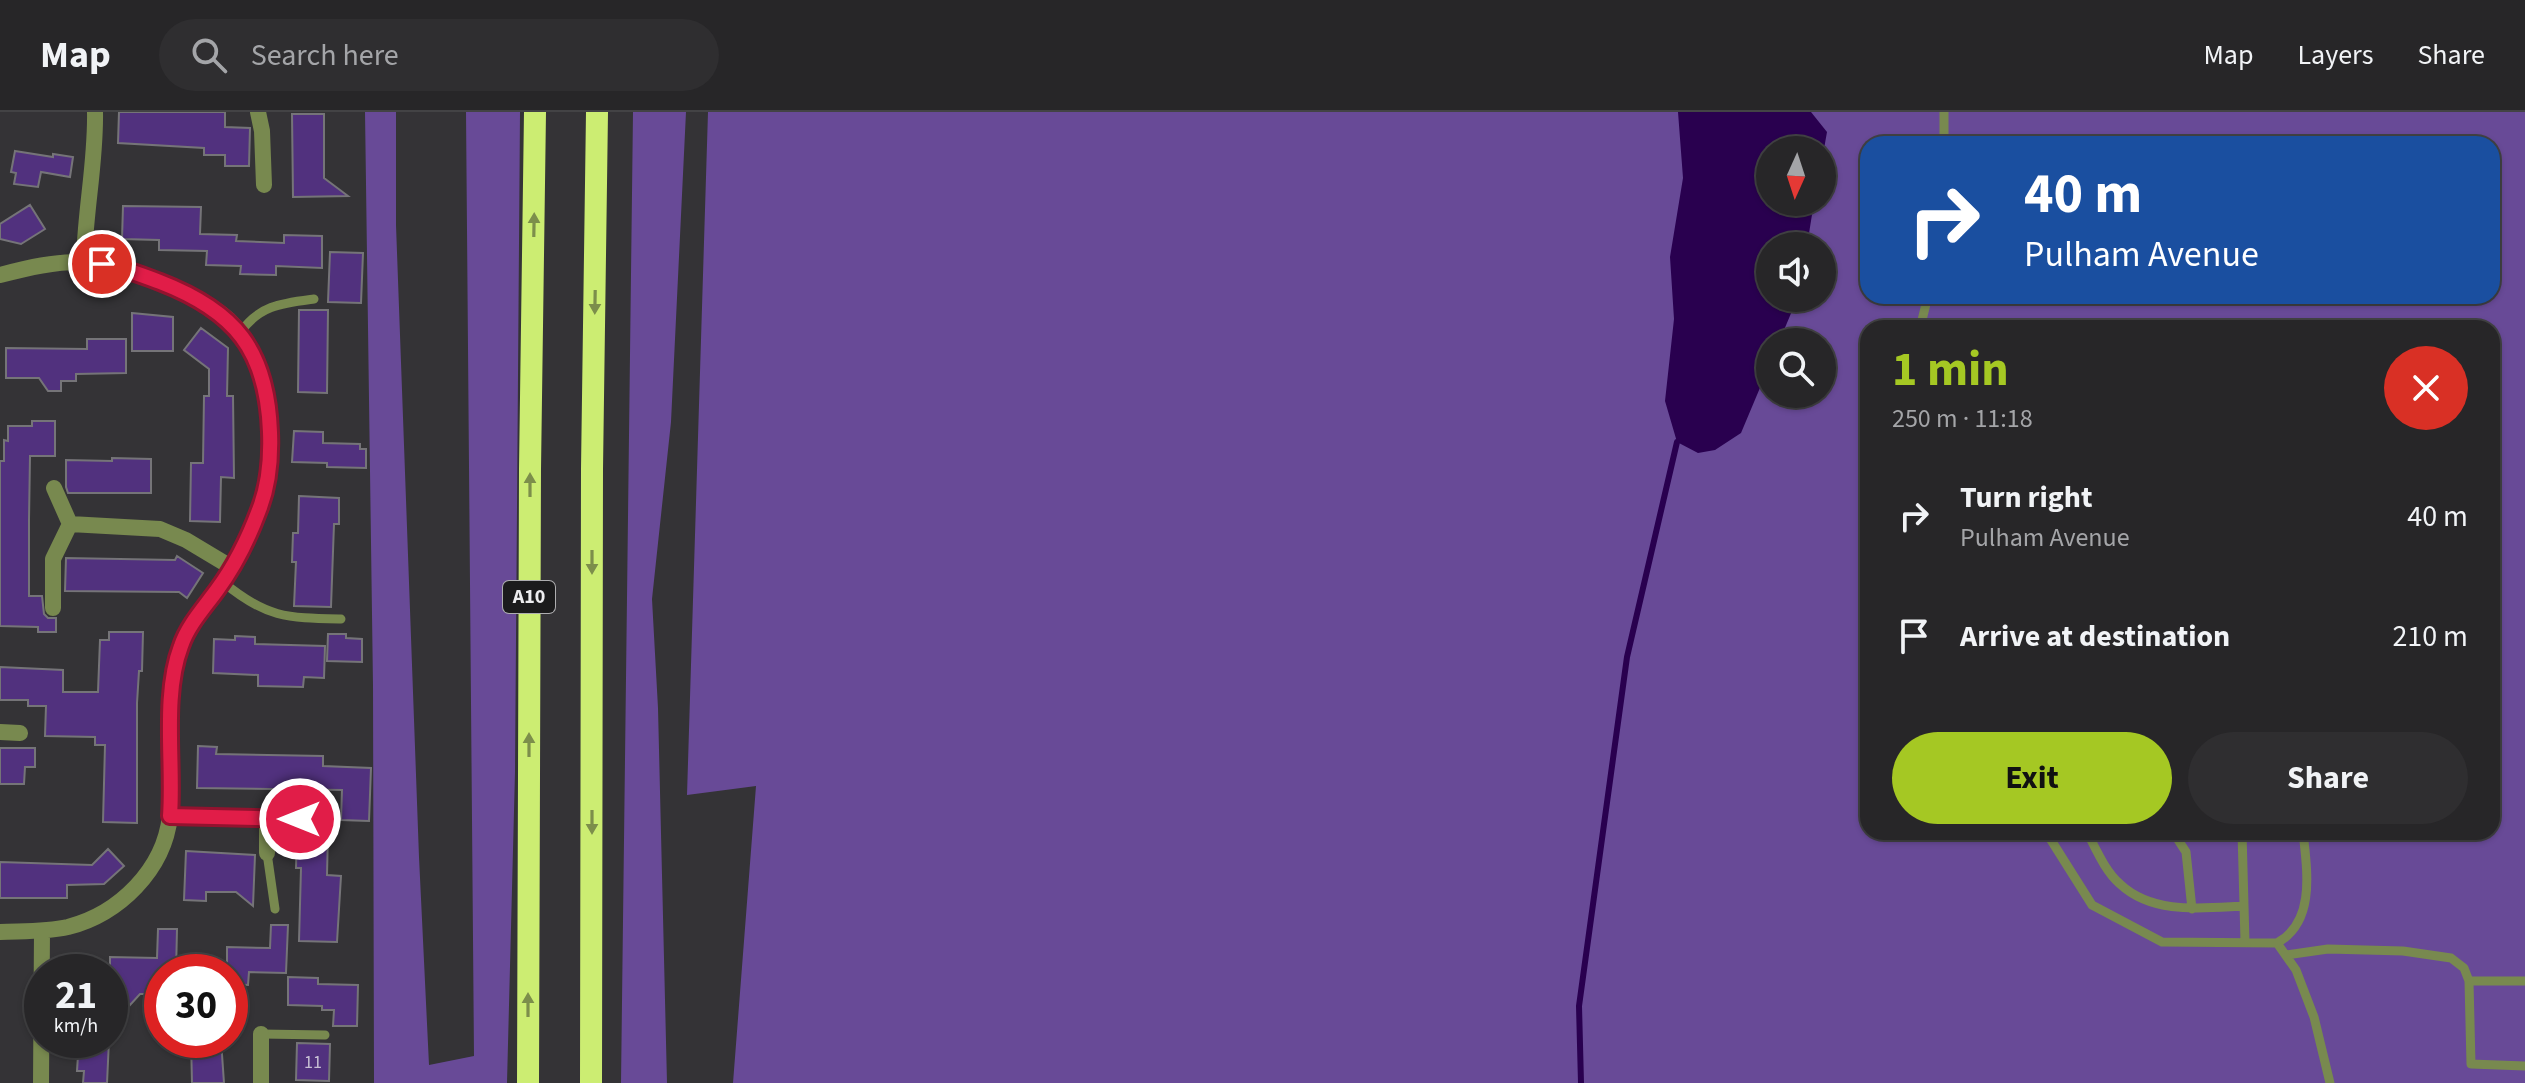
<!DOCTYPE html>
<meta charset="utf-8">
<style>
:root{--surface:#272628;--page:#2f2e30;--text:#f1f3f6;--muted:#a4a5a8;--line:#434345;--accent:#a5c823}
body{margin:0;font-family:"Source Sans 3",sans-serif;background:var(--page);color:var(--text);height:100vh;display:flex;flex-direction:column;font-size:30px;white-space:nowrap}
*{box-sizing:border-box;margin:0}
p{font-size:26px;color:var(--muted)}
.icon{flex:none;width:44px;height:44px;fill:none;stroke:currentColor;stroke-width:2;stroke-linecap:round;stroke-linejoin:round}
.map{position:relative;flex:1;overflow:hidden}
.panel{position:absolute;left:1860px;top:208px;width:640px;height:520px;display:flex;flex-direction:column;background:var(--surface);border-radius:24px;box-shadow:0 2px 6px #0004,0 0 0 2px var(--line)}
.panel>*{flex:none}
.top-card{position:absolute;left:1860px;top:24px;width:640px;height:168px;border-radius:24px;box-shadow:0 2px 6px #0004,0 0 0 2px var(--line);background:#1a4fa0;color:#fff;overflow:hidden}
.needle{width:52px;rotate:183deg}
.controls{position:absolute;left:1756px;top:24px;display:grid;gap:16px}
.controls a{display:grid;place-items:center;width:80px;height:80px;border-radius:50%;background:var(--surface);box-shadow:0 2px 6px #0004,0 0 0 2px var(--line);font-size:40px}
.speed{position:absolute;left:24px;top:842px;display:flex;gap:16px;font-size:40px;font-weight:700;text-align:center}
.speed>*{display:grid;place-content:center;width:104px;height:104px;border-radius:50%;background:var(--surface);box-shadow:0 2px 6px #0004,0 0 0 2px var(--line);line-height:1}
.speed small{font-size:20px;font-weight:400}
.speed .limit{border:12px solid #d22;background:#fff;color:#111}
.pin{position:absolute;display:grid;place-items:center;width:68px;height:68px;color:#fff;margin:-34px;border:4px solid #fff;border-radius:50%;box-shadow:0 2px 8px #0007}
.me{position:absolute;width:88px;margin:-44px;rotate:270deg;stroke-linejoin:round;filter:drop-shadow(0 0 6px #0008)}
.turn{display:flex;align-items:center;gap:28px;height:168px;padding:0 32px;font-size:36px}
.turn .icon{width:104px;height:104px;stroke-width:2.5}
.turn b{display:block;font-size:56px;line-height:68px}
.round{display:grid;place-items:center;flex:none;width:84px;height:84px;border-radius:42px;background:var(--page)}
.head{display:flex;align-items:center;justify-content:space-between;height:136px;padding:0 32px}
h1{font-size:48px;font-weight:700;line-height:60px;color:var(--accent)}
.cta{display:flex;gap:16px;margin-top:auto;padding:16px 32px}
.cta a{flex:1;height:92px;border-radius:48px;background:var(--accent);color:#111;font-size:32px;font-weight:700;line-height:92px;text-align:center}
.cta a+a{background:var(--page);color:var(--text)}
ul{padding:0;list-style:none}
li{display:flex;align-items:center;gap:24px;height:120px;padding:0 32px}
li div{flex:1}
li b{display:block;font-size:30px}
li em{font-style:normal}
header{display:flex;align-items:center;gap:48px;box-sizing:border-box;height:112px;padding:0 40px;background:var(--surface);border-bottom:2px solid var(--line)}
header strong{font-size:38px}
nav{display:flex;gap:44px;margin-inline-start:auto;font-size:28px}
.search{width:560px;height:72px;background:var(--page);display:flex;align-items:center;gap:20px;box-sizing:border-box;padding:0 28px;border-radius:44px;color:var(--muted);font-size:30px}
.map>svg:first-child{display:block}
.green{fill:#684a97;fill-rule:evenodd}
.water{fill:#29004f}
.lines{fill:none;stroke-linecap:round;stroke-linejoin:round}
.stream{stroke:#29004f;stroke-width:6}
.building{fill:#51317e;stroke:#757478;stroke-width:2}
.service{stroke:#78894f;stroke-width:9}
.minor{stroke:#78894f;stroke-width:16}
.trunk{stroke:#cced72;stroke-width:22}
.oneway{fill:#7c8e4b}
.route-casing{stroke:#92132f;stroke-width:20}
.route{stroke:#e11d48;stroke-width:14}
.labels{text-anchor:middle;dominant-baseline:central;stroke-width:8;stroke-linejoin:round;paint-order:stroke}
.number-label{font-size:18px;fill:#c6bed3}
.shield{fill:#1b1b1c;stroke:#aeaeb0;stroke-width:2}
.shield-label{font-size:20px;font-weight:bold;fill:#ededef}
</style>
<header>
<strong>Map</strong>
<div class="search"><svg class="icon" aria-label="search" viewBox="0 0 24 24"><circle cx="10" cy="10" r="6"/><path d="M15 15l6 6"/></svg>Search here</div>
<nav><a>Map</a><a>Layers</a><a>Share</a></nav>
</header>
<div class="map">
<svg width="2525" height="971" viewBox="0 0 2525 971">
<rect width="100%" height="100%" fill="#343336"/>
<path class="green" d="M365,0H396V113L419,745L429,953L474,944L466,0H520L515,660L507,971H374L373,574Z
M633,0H686L671,310L652,487L658,596L667,971H621Z
M708,0H2525V971H733L756,674L687,683ZM1868,32H2492V184H1868ZM1770,38H1822V90H1770ZM1770,134H1822V186H1770ZM1868,216H2492V720H1868ZM1770,230H1822V282H1770Z"/>
<path class="water" d="M1678,0H1811L1827,20L1822,48V38H1770V90H1814L1807,134H1770V186L1797,187L1779,230H1770V252L1741,321L1715,338L1698,341L1677,330L1665,289L1674,207L1670,145L1683,66Z"/>
<g class="lines">
<path class="stream" d="M1581,971L1579,894L1627,545L1677,330"/>
</g>
<path class="building" d="M119,0H225V15L250,16L249,54H225V43H204V36L118,31Z
M292,2H324V66L348,84L293,85Z
M15,39L53,45V42L73,45L70,65L41,60L38,75L14,72L16,61L11,60Z
M30,93L45,117L21,132L0,127V112Z
M123,94L201,95L200,122L237,123L236,129L284,131V123L322,124V156L276,154V163L240,162L241,154L206,153L207,139L159,138V128L122,127Z
M330,140L363,141L361,191L328,190Z
M299,198H328L327,281L298,280Z
M132,201L173,205V239H132Z
M201,216L228,236L227,284H233L234,366L221,365L220,410L190,409L191,351H203L204,284H209V257L184,238Z
M87,227H126V261L76,262V269H61V279H48L39,266H6V236L87,237Z
M32,309H55V344H30L29,408V484H42L44,502L48,506H56V520H38V515L0,514V349H4V328L8,329V314H32Z
M294,319L323,320V331L360,332V337H366V356L327,355V351L292,350Z
M112,346L151,347V381H68L66,375V348L112,349Z
M299,384L339,386V412H334L331,495L294,494L296,450H292L293,421H298Z
M177,444L203,461L187,486L179,480L65,479L66,446L175,448Z
M109,520H143L142,559H139L137,591V711L103,710L105,633H95V625L45,624L46,594H28V588H0V555L63,558V580H98L100,528H109Z
M328,522H346V526L362,527V550L327,549Z
M235,524L255,525V532L325,534L324,566L304,565L303,575L258,574V563L213,561L214,527L235,528Z
M198,634L217,635L216,642L323,644V654L371,656L369,709L341,708L342,678L197,676Z
M0,636H35V655H25L24,672H0Z
M297,719L328,720L327,763L341,764L337,830L299,829L301,756H296Z
M108,737L124,754L104,772L67,773V786H0V750L92,753Z
M186,739L255,743L253,794L236,780H206V789L184,788Z
M271,813H288L286,861L249,860L248,873L230,872V860H227V835L270,836Z
M158,817H177L176,860H162V876L155,882H140L130,893L122,885H110V845L157,846Z
M288,865L318,866V872L358,873L357,914H333L334,898H322V894L288,893Z
M79,928H109L107,971H83L84,959H77Z
M191,928H221L224,971H192Z
M297,931L330,932L329,969L296,968Z"/>
<g class="lines">
<path class="service" d="M1944,0V32
M1920,216L1928,184
M240,221C259,193 283,191 314,187
M223,470C266,506 287,506 341,507
M2046,720L2092,793L2162,830L2277,831L2296,858L2314,905L2330,971
M2087,720C2096,737 2105,759 2120,772C2153,803 2203,796 2244,794
M2173,720L2186,740L2192,797
M2242,720L2245,830
M267,741L275,797
M2277,831C2316,810 2307,758 2303,720
M2286,843L2328,837L2403,839L2451,846L2464,856L2469,869L2471,952L2525,954
M2469,869H2525
M261,922L325,923"/>
<path class="minor" d="M258,0L262,19L264,73
M84,150C85,99 96,50 95,0
M0,163C27,156 56,149 84,150C109,150 131,159 154,168C180,178 208,189 229,208C275,253 278,334 261,392C252,421 235,454 217,478C201,500 184,520 177,546C164,597 174,652 170,704C164,758 119,802 68,815C46,820 23,819 0,820
M70,412L160,417L186,428L231,455
M53,496V447L70,412L54,376
M0,620L20,621
M170,704L300,707
M267,741V707
M41,971L42,819
M261,971V922"/>
<path class="trunk" d="M528,971L530,357L535,0
M591,971L592,357L597,0"/>
</g>
<defs><path id="oneway-solid" d="M-6-.8H1V-3.2L6.5 0L1 3.2V.8H-6Z" transform="scale(2)"/></defs>
<g class="oneway">
<use href="#oneway-solid" transform="translate(534 113) rotate(-89)"/>
<use href="#oneway-solid" transform="translate(595 190) rotate(91)"/>
<use href="#oneway-solid" transform="translate(530 373) rotate(-90)"/>
<use href="#oneway-solid" transform="translate(592 450) rotate(90)"/>
<use href="#oneway-solid" transform="translate(529 633) rotate(-90)"/>
<use href="#oneway-solid" transform="translate(592 710) rotate(90)"/>
<use href="#oneway-solid" transform="translate(528 893) rotate(-90)"/>
</g>
<g class="lines">
<g class="route-casing">
<path id="route" d="M102,152C122,155 141,163 160,170C235,199 267,238 270,320C271,345 269,373 259,398C249,425 234,455 217,478C204,496 188,513 181,534C162,584 174,651 170,704L300,707"/>
</g>
<use href="#route" class="route"/>
</g>
<g class="labels">
<g class="number-label">
<text x="313" y="950">11</text>
</g>
<rect class="shield" x="503" y="469" width="52" height="32" rx="6"/>
<g class="shield-label">
<text x="529" y="485">A10</text>
</g>
</g>
</svg>
<div class="controls">
<a><svg class="needle" viewBox="-14 -14 28 28"><path d="M0-13l5 13h-10z" fill="#e53935"/><path d="M0 13l5-13h-10z" fill="#a4a5a8"/></svg></a>
<a><svg class="icon" aria-label="sound" viewBox="0 0 24 24"><path d="M4 9h4l5-4v14l-5-4H4zM17 9q2 3 0 6"/></svg></a>
<a><svg class="icon" aria-label="search" viewBox="0 0 24 24"><circle cx="10" cy="10" r="6"/><path d="M15 15l6 6"/></svg></a>
</div>
<div class="speed"><div>21<small>km/h</small></div><div class="limit">30</div></div>
<div class="pin" style="left:102px;top:152px;background:#d93025"><svg class="icon" aria-label="arrive" viewBox="0 0 24 24"><path d="M6 21V4h12l-3 4 3 4H6"/></svg></div>
<svg class="me" style="left:300px;top:707px" viewBox="-20 -20 40 40"><circle r="17" fill="#e11d48" stroke="#fff" stroke-width="3"/><path d="M0-11L8 9 0 5-8 9z" fill="#fff"/></svg>
<div class="top-card">
<div class="turn"><svg class="icon" aria-label="right" viewBox="0 0 24 24"><path d="M7 20v-9h11M14 6l5 5-5 5"/></svg><div><b>40 m</b>Pulham Avenue</div></div>
</div>
<section class="panel">
<div class="head"><div><h1>1 min</h1><p>250 m · 11:18</p></div><a class="round" style="background:#d93025;color:#fff"><svg class="icon" aria-label="close" viewBox="0 0 24 24"><path d="M6 6l12 12M18 6L6 18"/></svg></a></div>
<ul>
<li><svg class="icon" aria-label="right" viewBox="0 0 24 24"><path d="M7 20v-9h11M14 6l5 5-5 5"/></svg><div><b>Turn right</b><p>Pulham Avenue</p></div><em>40 m</em></li>
<li><svg class="icon" aria-label="arrive" viewBox="0 0 24 24"><path d="M6 21V4h12l-3 4 3 4H6"/></svg><div><b>Arrive at destination</b></div><em>210 m</em></li>
</ul>
<div class="cta"><a>Exit</a><a>Share</a></div>
</section>
</div>
